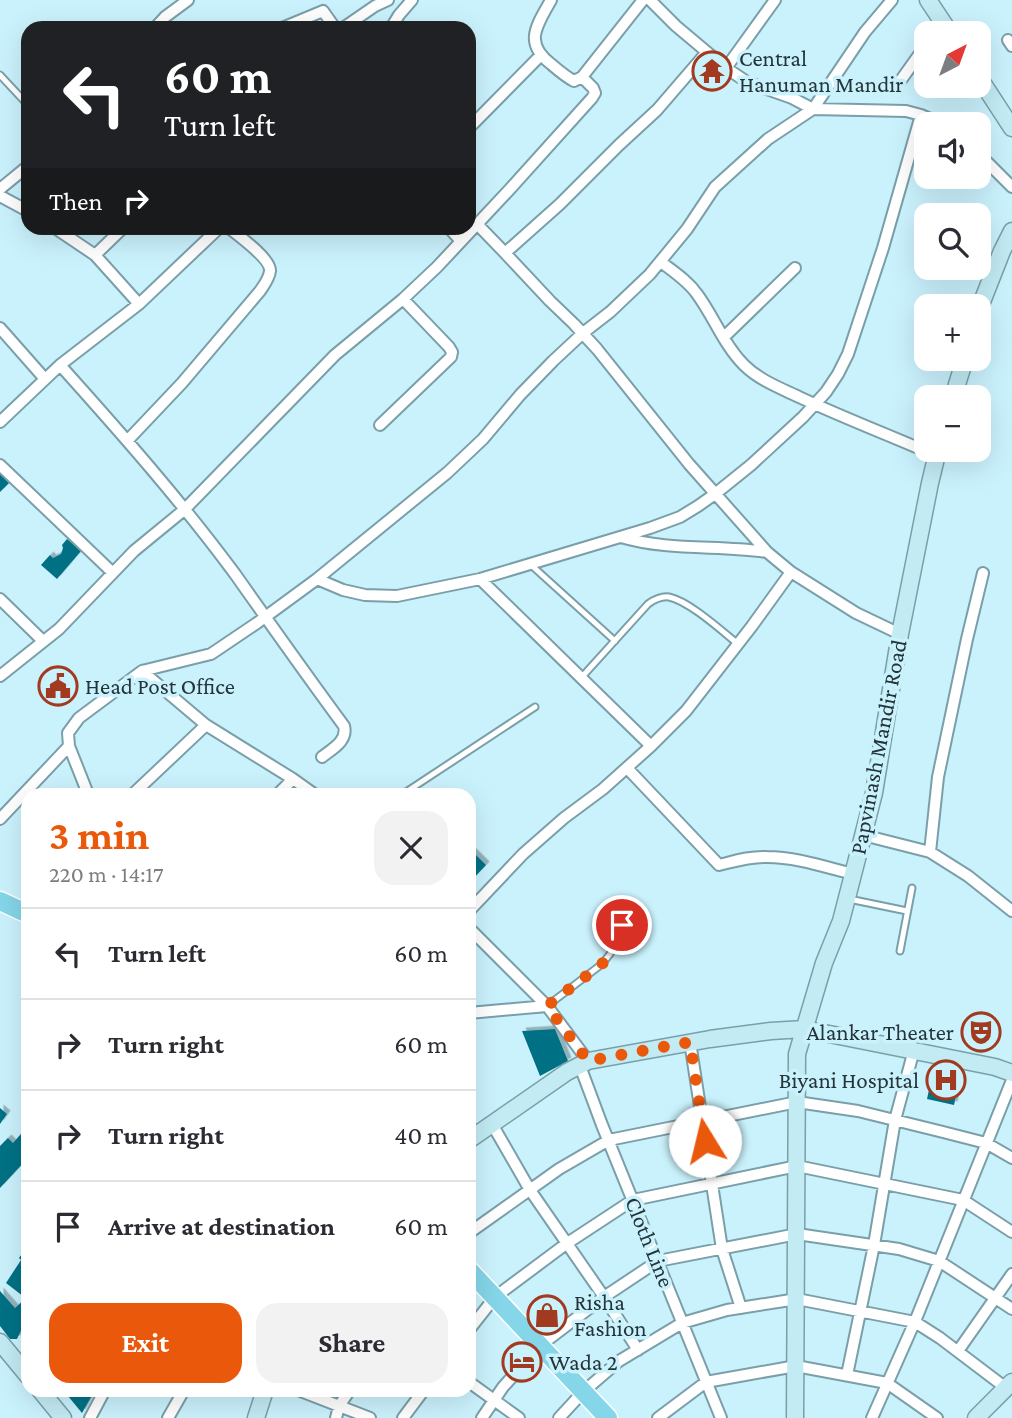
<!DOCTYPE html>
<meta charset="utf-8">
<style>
:root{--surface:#fff;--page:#f2f2f3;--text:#2b2b33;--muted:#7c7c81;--line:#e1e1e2;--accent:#ea580c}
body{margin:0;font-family:"Crimson Pro",serif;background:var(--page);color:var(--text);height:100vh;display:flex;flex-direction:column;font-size:26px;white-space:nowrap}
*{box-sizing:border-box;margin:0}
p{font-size:23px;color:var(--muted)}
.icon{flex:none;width:38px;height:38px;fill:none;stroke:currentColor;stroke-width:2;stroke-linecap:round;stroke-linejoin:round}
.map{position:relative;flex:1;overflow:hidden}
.panel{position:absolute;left:21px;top:788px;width:455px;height:609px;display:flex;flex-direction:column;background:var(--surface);border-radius:21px;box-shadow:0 7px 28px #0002}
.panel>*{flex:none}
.banner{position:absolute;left:21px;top:21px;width:455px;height:214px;border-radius:21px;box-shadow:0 7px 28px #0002;background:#202124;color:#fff;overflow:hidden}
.needle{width:46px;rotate:41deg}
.controls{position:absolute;left:914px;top:21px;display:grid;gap:14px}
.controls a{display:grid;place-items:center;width:77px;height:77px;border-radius:14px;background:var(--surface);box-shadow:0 7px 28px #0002;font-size:35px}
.pin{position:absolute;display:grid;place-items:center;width:60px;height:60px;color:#fff;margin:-30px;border:4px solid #fff;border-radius:50%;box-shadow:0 2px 7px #0007}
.me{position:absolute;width:77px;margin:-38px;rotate:351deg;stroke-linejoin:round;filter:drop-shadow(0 0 5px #0008)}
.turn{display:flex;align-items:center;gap:24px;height:147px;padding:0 28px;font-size:32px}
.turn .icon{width:91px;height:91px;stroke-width:2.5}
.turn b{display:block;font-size:49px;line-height:60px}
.then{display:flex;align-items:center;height:66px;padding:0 28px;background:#0003;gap:14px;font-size:26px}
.round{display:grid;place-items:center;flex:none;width:74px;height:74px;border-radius:21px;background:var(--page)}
.head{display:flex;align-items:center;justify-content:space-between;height:119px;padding:0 28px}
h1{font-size:42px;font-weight:700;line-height:52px;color:var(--accent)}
.action{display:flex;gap:14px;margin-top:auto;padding:14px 28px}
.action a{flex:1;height:80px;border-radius:21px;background:var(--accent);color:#fff;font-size:28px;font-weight:700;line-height:80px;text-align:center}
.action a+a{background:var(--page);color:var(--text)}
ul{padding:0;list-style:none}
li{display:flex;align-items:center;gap:21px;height:91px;padding:0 28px;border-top:2px solid var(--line)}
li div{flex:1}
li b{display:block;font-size:26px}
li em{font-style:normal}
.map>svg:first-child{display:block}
.building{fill:#017185;filter:url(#shadow)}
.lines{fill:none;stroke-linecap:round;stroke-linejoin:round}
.lane-casing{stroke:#7a9fa9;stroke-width:9}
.street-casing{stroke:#7a9fa9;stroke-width:14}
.secondary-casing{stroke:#7a9fa9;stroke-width:19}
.primary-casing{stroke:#fff;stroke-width:21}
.lane{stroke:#fff;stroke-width:5}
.street{stroke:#fff;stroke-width:10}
.secondary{stroke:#c2ebf3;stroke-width:16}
.primary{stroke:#84d6e8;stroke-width:18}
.route{stroke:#ea580c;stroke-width:12;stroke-dasharray:0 21.6}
.labels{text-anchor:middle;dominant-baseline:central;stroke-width:7;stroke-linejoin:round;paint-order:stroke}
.poi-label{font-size:23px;fill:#243438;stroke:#caf2fd;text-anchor:start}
.street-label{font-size:23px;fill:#243438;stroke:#caf2fd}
</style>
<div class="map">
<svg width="1012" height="1418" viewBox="0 0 1012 1418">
<defs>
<filter id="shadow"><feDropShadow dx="3.5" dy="-3.5" stdDeviation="0" flood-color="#0004"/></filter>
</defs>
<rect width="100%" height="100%" fill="#caf2fd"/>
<path class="building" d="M0,473L9,483L0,492Z
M67,539L81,551L57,579L41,565L50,555L53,558L61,554L63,548L62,545Z
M469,848L486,865L469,883Z
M555,1029L568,1061L540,1076L522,1031Z
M934,1067L961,1073L954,1105L927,1099Z
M0,1108L7,1114L0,1124Z
M28,1126V1158L0,1188V1146L8,1138L13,1143Z
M24,1251L27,1253L28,1251V1300L6,1283L21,1260L19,1258Z
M0,1291L15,1308L24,1300L28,1304V1314L23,1319L26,1320L17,1339H10L0,1326Z
M63,1390H95L82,1413Z"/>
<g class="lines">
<g class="lane-casing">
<path id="lane" d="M0,75L28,105
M530,564L615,641
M581,678L648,604C655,599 661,596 669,597C689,601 722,631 738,644
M403,794L535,707
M849,899L907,911
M900,951L912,888
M547,1006L602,964L610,954L623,925"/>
</g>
<g class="street-casing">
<path id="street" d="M551,0C537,25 523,43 551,64C558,70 566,77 574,81L582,77L643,0
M650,0L676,26L726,68L775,0
M155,28L165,17L188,0
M282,28L323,11L335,28
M343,28L375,6L388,0
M391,28L399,15L412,0
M1008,40L1012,46
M707,52L657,110L619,145L560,204L505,253L550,301L574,324L597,349L689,464L767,552L791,572L856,613L900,634
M726,68L747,82L792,98L813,109L906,111L921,115L941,124
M901,80L926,45
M469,128L540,56
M978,153L1012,187
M0,189L28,166
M0,196L28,211
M477,224L505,253
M55,228L95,255L139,304
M449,228L461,241
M95,255L123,228
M661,262C674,272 688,281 697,294C714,317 724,345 744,365C759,380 780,388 799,397C844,418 891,436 937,456
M0,328L45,379
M724,337L795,268
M60,365C121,433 181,501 235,574C271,625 307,676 344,726C348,741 332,749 322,757
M0,422L60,365L139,304L219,228
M380,425L451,357L452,352L449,347L403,299
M128,440L182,383L260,291C264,285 269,279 270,271C271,259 239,236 229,228
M0,465L113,573
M621,537C668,551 719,545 767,552
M317,579L447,473L483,439L520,395L553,361L583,333L610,312L650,274L687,229L715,187L768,139L813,109L865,32L892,0
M480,579L651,746
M0,599L43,641
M142,671L211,654L257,623L317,579L343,590L365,595L397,596L480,579L650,528L680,517L698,506L715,494L751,465L803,417L826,392L838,374L848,354L883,248L921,115
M0,676L59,629L134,551L184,510L335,355L403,299L437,267L510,189L592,98L595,93L593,88L582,77
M627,768L719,865C735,861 751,856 767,857C796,857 825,867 853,874
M88,794L69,746L68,733L79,718L142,671L206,725L293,779L314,794
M133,794L206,725
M278,794L293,779
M0,819L69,746
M863,835L930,852L968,876L1012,911
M930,852L938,777L967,639L983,573
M469,911L523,854L564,818L603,789L651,746L686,711L752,626L791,572
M469,928L547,1006L588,1061
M469,1013L547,1006
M690,1042L722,1249L741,1308
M580,1066L602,1125L721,1418
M492,1124L530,1190L604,1297L638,1350
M469,1233L559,1169L609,1140L797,1102L858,1111L943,1132L986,1143L1012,1158
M469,1330L495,1297L566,1244L633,1200L797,1166L963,1200L1012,1232
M958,1351L1012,1274
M847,1375L874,1245L895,1120L914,1050
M469,1382L519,1418
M298,1390L370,1418
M90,1418L105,1390
M168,1418L184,1390
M336,1418L339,1406L350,1390
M403,1418L424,1390
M482,1418L503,1387L541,1345L604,1297L658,1261L797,1234L899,1249L939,1261L1012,1309
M559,1418L583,1392L619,1361L682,1323L727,1310L797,1299L915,1322L940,1338L1006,1388
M658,1418L706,1382L796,1366L887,1383L937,1418
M872,1418L916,1319L1012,1080"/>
</g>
<g class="secondary-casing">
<path id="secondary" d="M928,0L950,33
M978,76L1012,128
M978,312L1002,251L1012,231
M953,397L965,359
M469,1140L567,1072L588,1061L710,1039L771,1031L804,1029L995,1067L1012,1073
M0,1342L28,1376
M40,1390L63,1418
M256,1418L265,1390
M795,1418L797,1054L824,963L841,921L874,793L900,634L930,483L938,450
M976,1418L1012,1382"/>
</g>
<g class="primary-casing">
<path id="primary" d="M0,901L28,914
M469,1270L608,1418"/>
</g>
<use href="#lane" class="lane"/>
<use href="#street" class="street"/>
<use href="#secondary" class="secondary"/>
<use href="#primary" class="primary"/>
</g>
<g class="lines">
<path class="route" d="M622,925L617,941L602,964L547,1006L588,1061L690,1042L705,1141"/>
</g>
<defs>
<g id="temple-ring" transform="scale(2.0125)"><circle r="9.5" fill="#caf2fd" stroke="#a23a1f" stroke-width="1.5"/><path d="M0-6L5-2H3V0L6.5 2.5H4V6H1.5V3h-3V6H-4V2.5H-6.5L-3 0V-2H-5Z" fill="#a23a1f"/></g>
<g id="civic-ring" transform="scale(2.0125)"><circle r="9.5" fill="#caf2fd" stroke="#a23a1f" stroke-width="1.5"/><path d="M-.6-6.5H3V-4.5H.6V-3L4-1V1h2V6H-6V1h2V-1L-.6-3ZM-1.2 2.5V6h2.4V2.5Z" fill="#a23a1f"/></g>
<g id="theatre-ring" transform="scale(2.0125)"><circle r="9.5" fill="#caf2fd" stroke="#a23a1f" stroke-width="1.5"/><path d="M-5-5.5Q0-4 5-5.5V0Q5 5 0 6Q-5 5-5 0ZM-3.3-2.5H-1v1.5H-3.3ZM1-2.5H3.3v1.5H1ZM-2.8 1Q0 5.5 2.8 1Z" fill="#a23a1f"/></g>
<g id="hospital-ring" transform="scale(2.0125)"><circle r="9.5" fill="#caf2fd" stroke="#a23a1f" stroke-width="1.5"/><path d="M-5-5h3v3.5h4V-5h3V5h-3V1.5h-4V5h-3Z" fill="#a23a1f"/></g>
<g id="shop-ring" transform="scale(2.0125)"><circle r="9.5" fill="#caf2fd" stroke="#a23a1f" stroke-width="1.5"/><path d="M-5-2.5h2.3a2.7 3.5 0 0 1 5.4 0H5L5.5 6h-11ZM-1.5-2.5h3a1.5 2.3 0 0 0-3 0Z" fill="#a23a1f"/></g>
<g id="hotel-ring" transform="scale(2.0125)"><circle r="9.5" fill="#caf2fd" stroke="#a23a1f" stroke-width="1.5"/><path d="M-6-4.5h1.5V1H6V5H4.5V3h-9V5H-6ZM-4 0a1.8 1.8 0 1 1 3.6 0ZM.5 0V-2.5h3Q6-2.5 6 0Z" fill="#a23a1f"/></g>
</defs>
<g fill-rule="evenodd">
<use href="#temple-ring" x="712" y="71"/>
<use href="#civic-ring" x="58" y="686"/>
<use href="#theatre-ring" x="981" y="1032"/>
<use href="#hospital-ring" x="946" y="1080"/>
<use href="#shop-ring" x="547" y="1315"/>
<use href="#hotel-ring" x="522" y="1362"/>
</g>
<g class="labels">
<g class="poi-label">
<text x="739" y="58">Central<tspan x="739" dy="26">Hanuman Mandir</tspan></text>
<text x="85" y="686">Head Post Office</text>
<text x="954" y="1032" text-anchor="end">Alankar Theater</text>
<text x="919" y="1080" text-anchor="end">Biyani Hospital</text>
<text x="574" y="1302">Risha<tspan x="574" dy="26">Fashion</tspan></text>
<text x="549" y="1362">Wada 2</text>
</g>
<g class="street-label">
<text transform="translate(878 747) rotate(-79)">Papvinash Mandir Road</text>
<text transform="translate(650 1242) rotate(68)">Cloth Line</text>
</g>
</g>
</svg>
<div class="controls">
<a><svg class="needle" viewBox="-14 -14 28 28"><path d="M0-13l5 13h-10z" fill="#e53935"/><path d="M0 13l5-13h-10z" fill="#7c7c81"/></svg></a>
<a><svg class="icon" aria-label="sound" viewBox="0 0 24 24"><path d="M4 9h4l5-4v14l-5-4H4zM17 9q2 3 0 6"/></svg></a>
<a><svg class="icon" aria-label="search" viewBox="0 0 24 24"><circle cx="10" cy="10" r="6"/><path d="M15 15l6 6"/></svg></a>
<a>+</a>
<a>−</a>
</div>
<div class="pin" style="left:622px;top:925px;background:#d93025"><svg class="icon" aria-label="arrive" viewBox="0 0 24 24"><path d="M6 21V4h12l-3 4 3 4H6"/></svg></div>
<svg class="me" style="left:705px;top:1141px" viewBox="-20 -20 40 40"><circle r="19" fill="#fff"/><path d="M0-13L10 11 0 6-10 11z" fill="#ea580c"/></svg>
<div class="banner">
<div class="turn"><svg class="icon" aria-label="left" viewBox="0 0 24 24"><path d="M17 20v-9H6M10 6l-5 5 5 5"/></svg><div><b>60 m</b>Turn left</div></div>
<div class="then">Then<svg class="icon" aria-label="right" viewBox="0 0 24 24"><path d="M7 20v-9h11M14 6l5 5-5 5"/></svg></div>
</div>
<section class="panel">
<div class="head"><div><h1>3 min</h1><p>220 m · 14:17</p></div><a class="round"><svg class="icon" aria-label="close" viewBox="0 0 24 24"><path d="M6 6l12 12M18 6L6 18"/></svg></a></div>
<ul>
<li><svg class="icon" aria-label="left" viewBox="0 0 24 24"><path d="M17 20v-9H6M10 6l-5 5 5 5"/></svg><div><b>Turn left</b></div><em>60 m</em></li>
<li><svg class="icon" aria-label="right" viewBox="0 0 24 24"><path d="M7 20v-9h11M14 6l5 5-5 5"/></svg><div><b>Turn right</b></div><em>60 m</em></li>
<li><svg class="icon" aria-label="right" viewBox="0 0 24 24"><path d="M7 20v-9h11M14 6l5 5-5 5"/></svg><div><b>Turn right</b></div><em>40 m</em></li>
<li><svg class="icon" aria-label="arrive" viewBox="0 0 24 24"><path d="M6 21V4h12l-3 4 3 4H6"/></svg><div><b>Arrive at destination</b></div><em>60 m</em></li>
</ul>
<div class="action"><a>Exit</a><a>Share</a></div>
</section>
</div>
